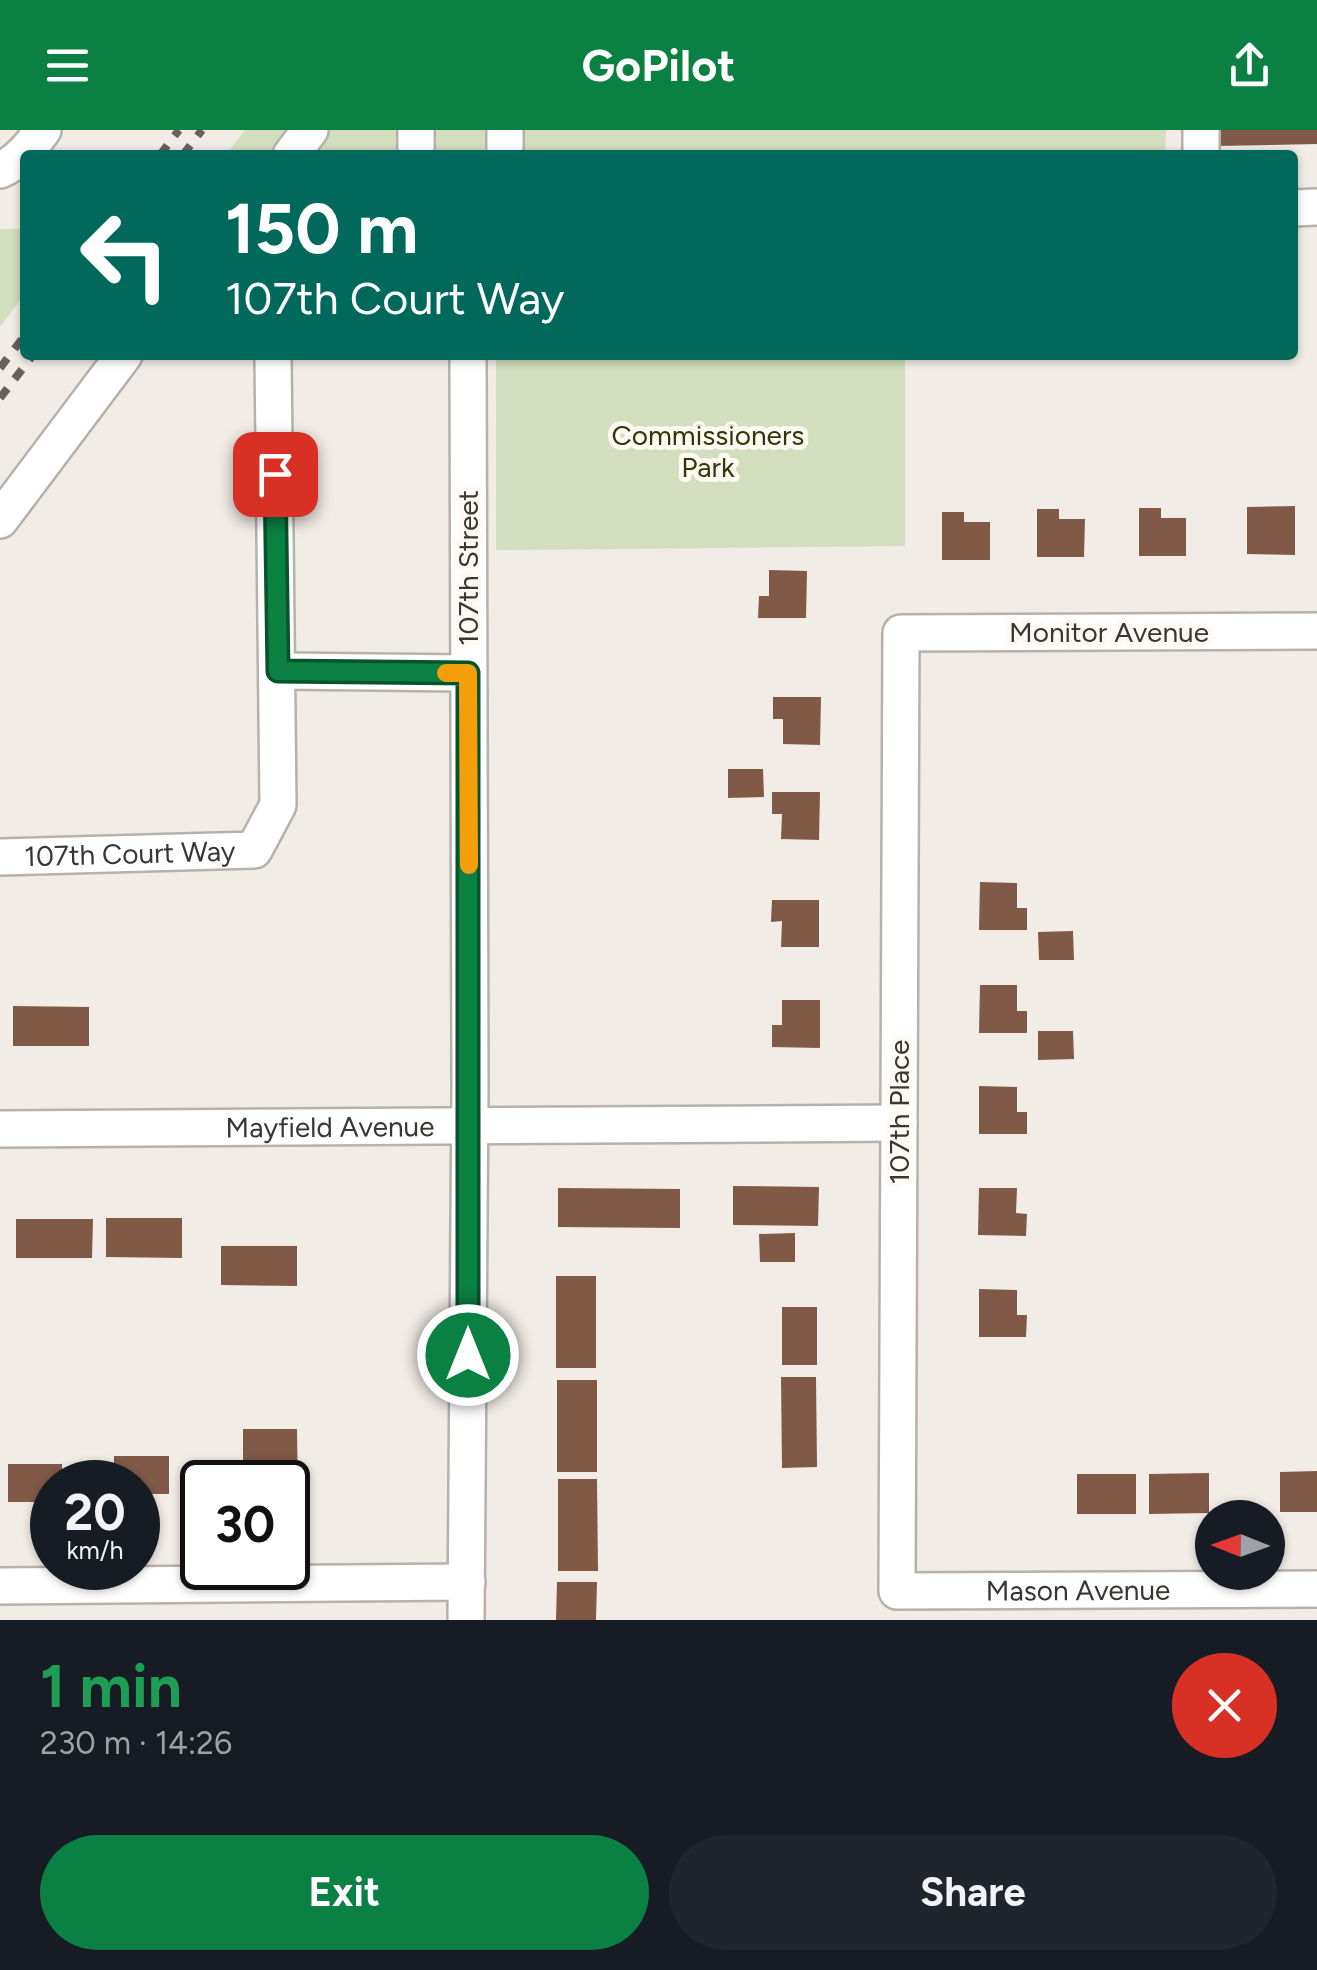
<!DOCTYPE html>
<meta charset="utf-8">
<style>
:root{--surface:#171b24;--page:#20242c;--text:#f1f3f6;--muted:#9ea1a6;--accent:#0b8043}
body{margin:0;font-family:Figtree,sans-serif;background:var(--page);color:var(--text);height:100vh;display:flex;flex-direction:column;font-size:38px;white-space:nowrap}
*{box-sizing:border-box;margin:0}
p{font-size:32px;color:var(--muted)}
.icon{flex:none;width:55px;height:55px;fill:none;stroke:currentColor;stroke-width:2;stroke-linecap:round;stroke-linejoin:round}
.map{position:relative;height:1490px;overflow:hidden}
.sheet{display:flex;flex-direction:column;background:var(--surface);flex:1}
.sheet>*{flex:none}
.hud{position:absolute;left:20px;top:20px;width:1278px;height:210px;border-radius:10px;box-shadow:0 2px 8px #0004;background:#00695c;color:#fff;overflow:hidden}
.needle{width:65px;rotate:271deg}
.fabs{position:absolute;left:1195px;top:1370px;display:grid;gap:20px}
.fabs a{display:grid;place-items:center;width:90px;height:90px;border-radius:50%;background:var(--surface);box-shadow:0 2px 8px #0004;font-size:50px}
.speed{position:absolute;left:30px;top:1330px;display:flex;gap:20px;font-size:50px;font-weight:700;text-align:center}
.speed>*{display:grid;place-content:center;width:130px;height:130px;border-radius:50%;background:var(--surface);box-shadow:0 2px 8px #0004;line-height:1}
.speed small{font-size:25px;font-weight:400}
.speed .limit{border:5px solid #111;border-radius:15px;background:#fff;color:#111}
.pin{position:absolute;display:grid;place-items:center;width:85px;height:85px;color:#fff;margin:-42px;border-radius:20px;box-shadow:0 5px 15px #0006}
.me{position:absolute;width:110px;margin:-55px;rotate:0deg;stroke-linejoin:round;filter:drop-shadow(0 0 8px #0008)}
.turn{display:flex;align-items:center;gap:35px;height:210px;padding:0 40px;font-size:45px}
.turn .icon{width:130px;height:130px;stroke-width:2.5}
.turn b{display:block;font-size:70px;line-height:85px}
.round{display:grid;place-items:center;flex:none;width:105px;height:105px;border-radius:52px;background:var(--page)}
.headline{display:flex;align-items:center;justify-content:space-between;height:170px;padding:0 40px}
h1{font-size:60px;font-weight:700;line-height:75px;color:#1e9e55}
.cta{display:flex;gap:20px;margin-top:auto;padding:20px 40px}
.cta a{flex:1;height:115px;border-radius:60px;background:var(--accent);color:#fff;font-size:40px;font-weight:700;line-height:115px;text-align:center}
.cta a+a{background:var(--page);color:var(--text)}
header{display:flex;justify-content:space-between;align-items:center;height:130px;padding:0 40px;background:var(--accent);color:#fff;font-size:45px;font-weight:700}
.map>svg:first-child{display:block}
.green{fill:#d2debd}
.building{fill:#815947}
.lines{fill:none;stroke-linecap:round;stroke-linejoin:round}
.minor-casing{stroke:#b6b1ab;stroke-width:40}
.minor{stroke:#fff;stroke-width:35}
.rail{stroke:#64615e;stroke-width:8;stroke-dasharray:12 12;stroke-linecap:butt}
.route-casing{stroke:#07532c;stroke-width:25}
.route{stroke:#0b8043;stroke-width:18}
.slow{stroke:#f59e0b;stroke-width:18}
.labels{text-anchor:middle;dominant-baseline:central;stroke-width:10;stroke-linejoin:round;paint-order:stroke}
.park-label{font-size:28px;fill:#2d3907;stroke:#fef9f2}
.street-label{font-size:28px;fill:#393735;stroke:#fef9f2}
</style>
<header><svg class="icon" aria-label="menu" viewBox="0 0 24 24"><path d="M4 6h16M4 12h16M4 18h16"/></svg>GoPilot<svg class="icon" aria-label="share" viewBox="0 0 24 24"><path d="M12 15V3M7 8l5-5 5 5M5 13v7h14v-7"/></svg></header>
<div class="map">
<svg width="1317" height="1490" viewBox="0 0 1317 1490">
<rect width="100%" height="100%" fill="#f1ece5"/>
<path class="green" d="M245,0H1166L1165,25H226Z
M0,99H25V164L0,197Z
M496,225H905V416L496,420Z"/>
<path class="building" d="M1217,0H1317V14L1217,16Z
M1295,376V425L1247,424V377Z
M1139,378H1161V388H1186V426H1139Z
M1037,379H1059V389H1085L1084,427H1037Z
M942,382H964V392H990V430H942Z
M769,440L807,441L806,488H758L759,466H769Z
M773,567H821L820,615L783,614V589H773Z
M728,639H763L764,667L728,668Z
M772,662H820L819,710L781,709L782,684H772Z
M980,752L1017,753V778H1027V800H979Z
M772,770H819V817H781L782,791L771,792Z
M1073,801L1074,830H1039L1038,802Z
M980,855H1017V881H1027V903H979Z
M782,870H820V918L772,917V895H782Z
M13,876L89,877V916H13Z
M1038,901H1073L1074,929L1038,930Z
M979,956L1017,957V982H1027V1004H979Z
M733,1056L819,1057L818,1096L733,1095Z
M558,1058L680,1059V1098L558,1097Z
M979,1058H1017L1016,1083L1027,1084L1026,1106L978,1105Z
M106,1088H182V1128L106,1127Z
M16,1089H93L92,1128H16Z
M795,1103V1132H760L759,1104Z
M221,1116H297V1156L221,1155Z
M556,1146H596V1238H556Z
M979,1159L1017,1160V1185H1027L1026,1207H979Z
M782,1177H817V1235H782Z
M781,1247H816L817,1337L782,1338Z
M557,1250H597V1342H557Z
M243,1299H297L298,1366H288V1352H243Z
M114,1326H169V1364H138V1352H114Z
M8,1334H62V1352H52V1372H8Z
M1317,1341V1382H1280V1342Z
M1209,1343V1383L1149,1384V1344Z
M1077,1344H1136V1384H1077Z
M558,1349H597L598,1441H558Z
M557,1452H597L596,1490H556Z"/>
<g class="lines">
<g class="minor-casing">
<g id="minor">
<path d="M505,0V25"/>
<path d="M291,25L310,0"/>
<path d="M416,25V0"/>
<path d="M1201,25V0"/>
<path d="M0,40C18,33 32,15 43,0"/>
<path d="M1292,78L1317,77"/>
<path d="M0,390L124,225"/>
<path id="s1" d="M1317,501L901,503L897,1461L1317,1459"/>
<path d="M279,541L468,543"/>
<path id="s2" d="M0,727L254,720L278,675L273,225"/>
<path id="s3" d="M0,999L899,993"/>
<path d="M0,1456L467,1452"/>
<path d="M466,1490L470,956L468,225"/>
</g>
</g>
<use href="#minor" class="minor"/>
<path class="rail" d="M160,25L179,0
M183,25L202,0
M0,238L25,205
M0,268L33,225"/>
</g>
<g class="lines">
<g class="route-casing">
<path id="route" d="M275,344L278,541L468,543V1225"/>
</g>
<use href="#route" class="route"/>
<path class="slow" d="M446,543H468L469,735"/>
</g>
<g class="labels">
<g class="park-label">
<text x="708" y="305">Commissioners<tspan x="708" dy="32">Park</tspan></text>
</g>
<g class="street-label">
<text transform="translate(468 438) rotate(-90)">107th Street</text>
<text x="1109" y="502">Monitor Avenue</text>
<text stroke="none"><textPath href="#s2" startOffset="130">107th Court Way</textPath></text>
<text transform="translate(899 982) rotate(-90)">107th Place</text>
<text stroke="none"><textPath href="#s3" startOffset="330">Mayfield Avenue</textPath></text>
<text stroke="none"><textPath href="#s1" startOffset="1555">Mason Avenue</textPath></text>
</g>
</g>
</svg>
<div class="fabs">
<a><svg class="needle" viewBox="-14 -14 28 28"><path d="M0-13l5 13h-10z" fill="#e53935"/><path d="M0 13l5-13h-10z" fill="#9ea1a6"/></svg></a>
</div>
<div class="speed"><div>20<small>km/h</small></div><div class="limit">30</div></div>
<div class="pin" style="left:275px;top:344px;background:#d93025"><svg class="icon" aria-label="arrive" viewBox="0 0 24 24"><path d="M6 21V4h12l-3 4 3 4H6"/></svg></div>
<svg class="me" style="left:468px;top:1225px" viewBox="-20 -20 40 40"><circle r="17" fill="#0b8043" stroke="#fff" stroke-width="3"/><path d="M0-11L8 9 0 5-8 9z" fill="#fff"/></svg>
<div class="hud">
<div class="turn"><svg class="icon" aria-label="left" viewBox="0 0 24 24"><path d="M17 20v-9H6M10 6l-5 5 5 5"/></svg><div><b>150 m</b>107th Court Way</div></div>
</div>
</div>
<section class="sheet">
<div class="headline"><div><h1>1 min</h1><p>230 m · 14:26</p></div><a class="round" style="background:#d93025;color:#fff"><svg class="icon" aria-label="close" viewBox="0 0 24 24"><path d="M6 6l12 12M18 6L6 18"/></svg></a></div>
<div class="cta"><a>Exit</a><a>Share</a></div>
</section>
